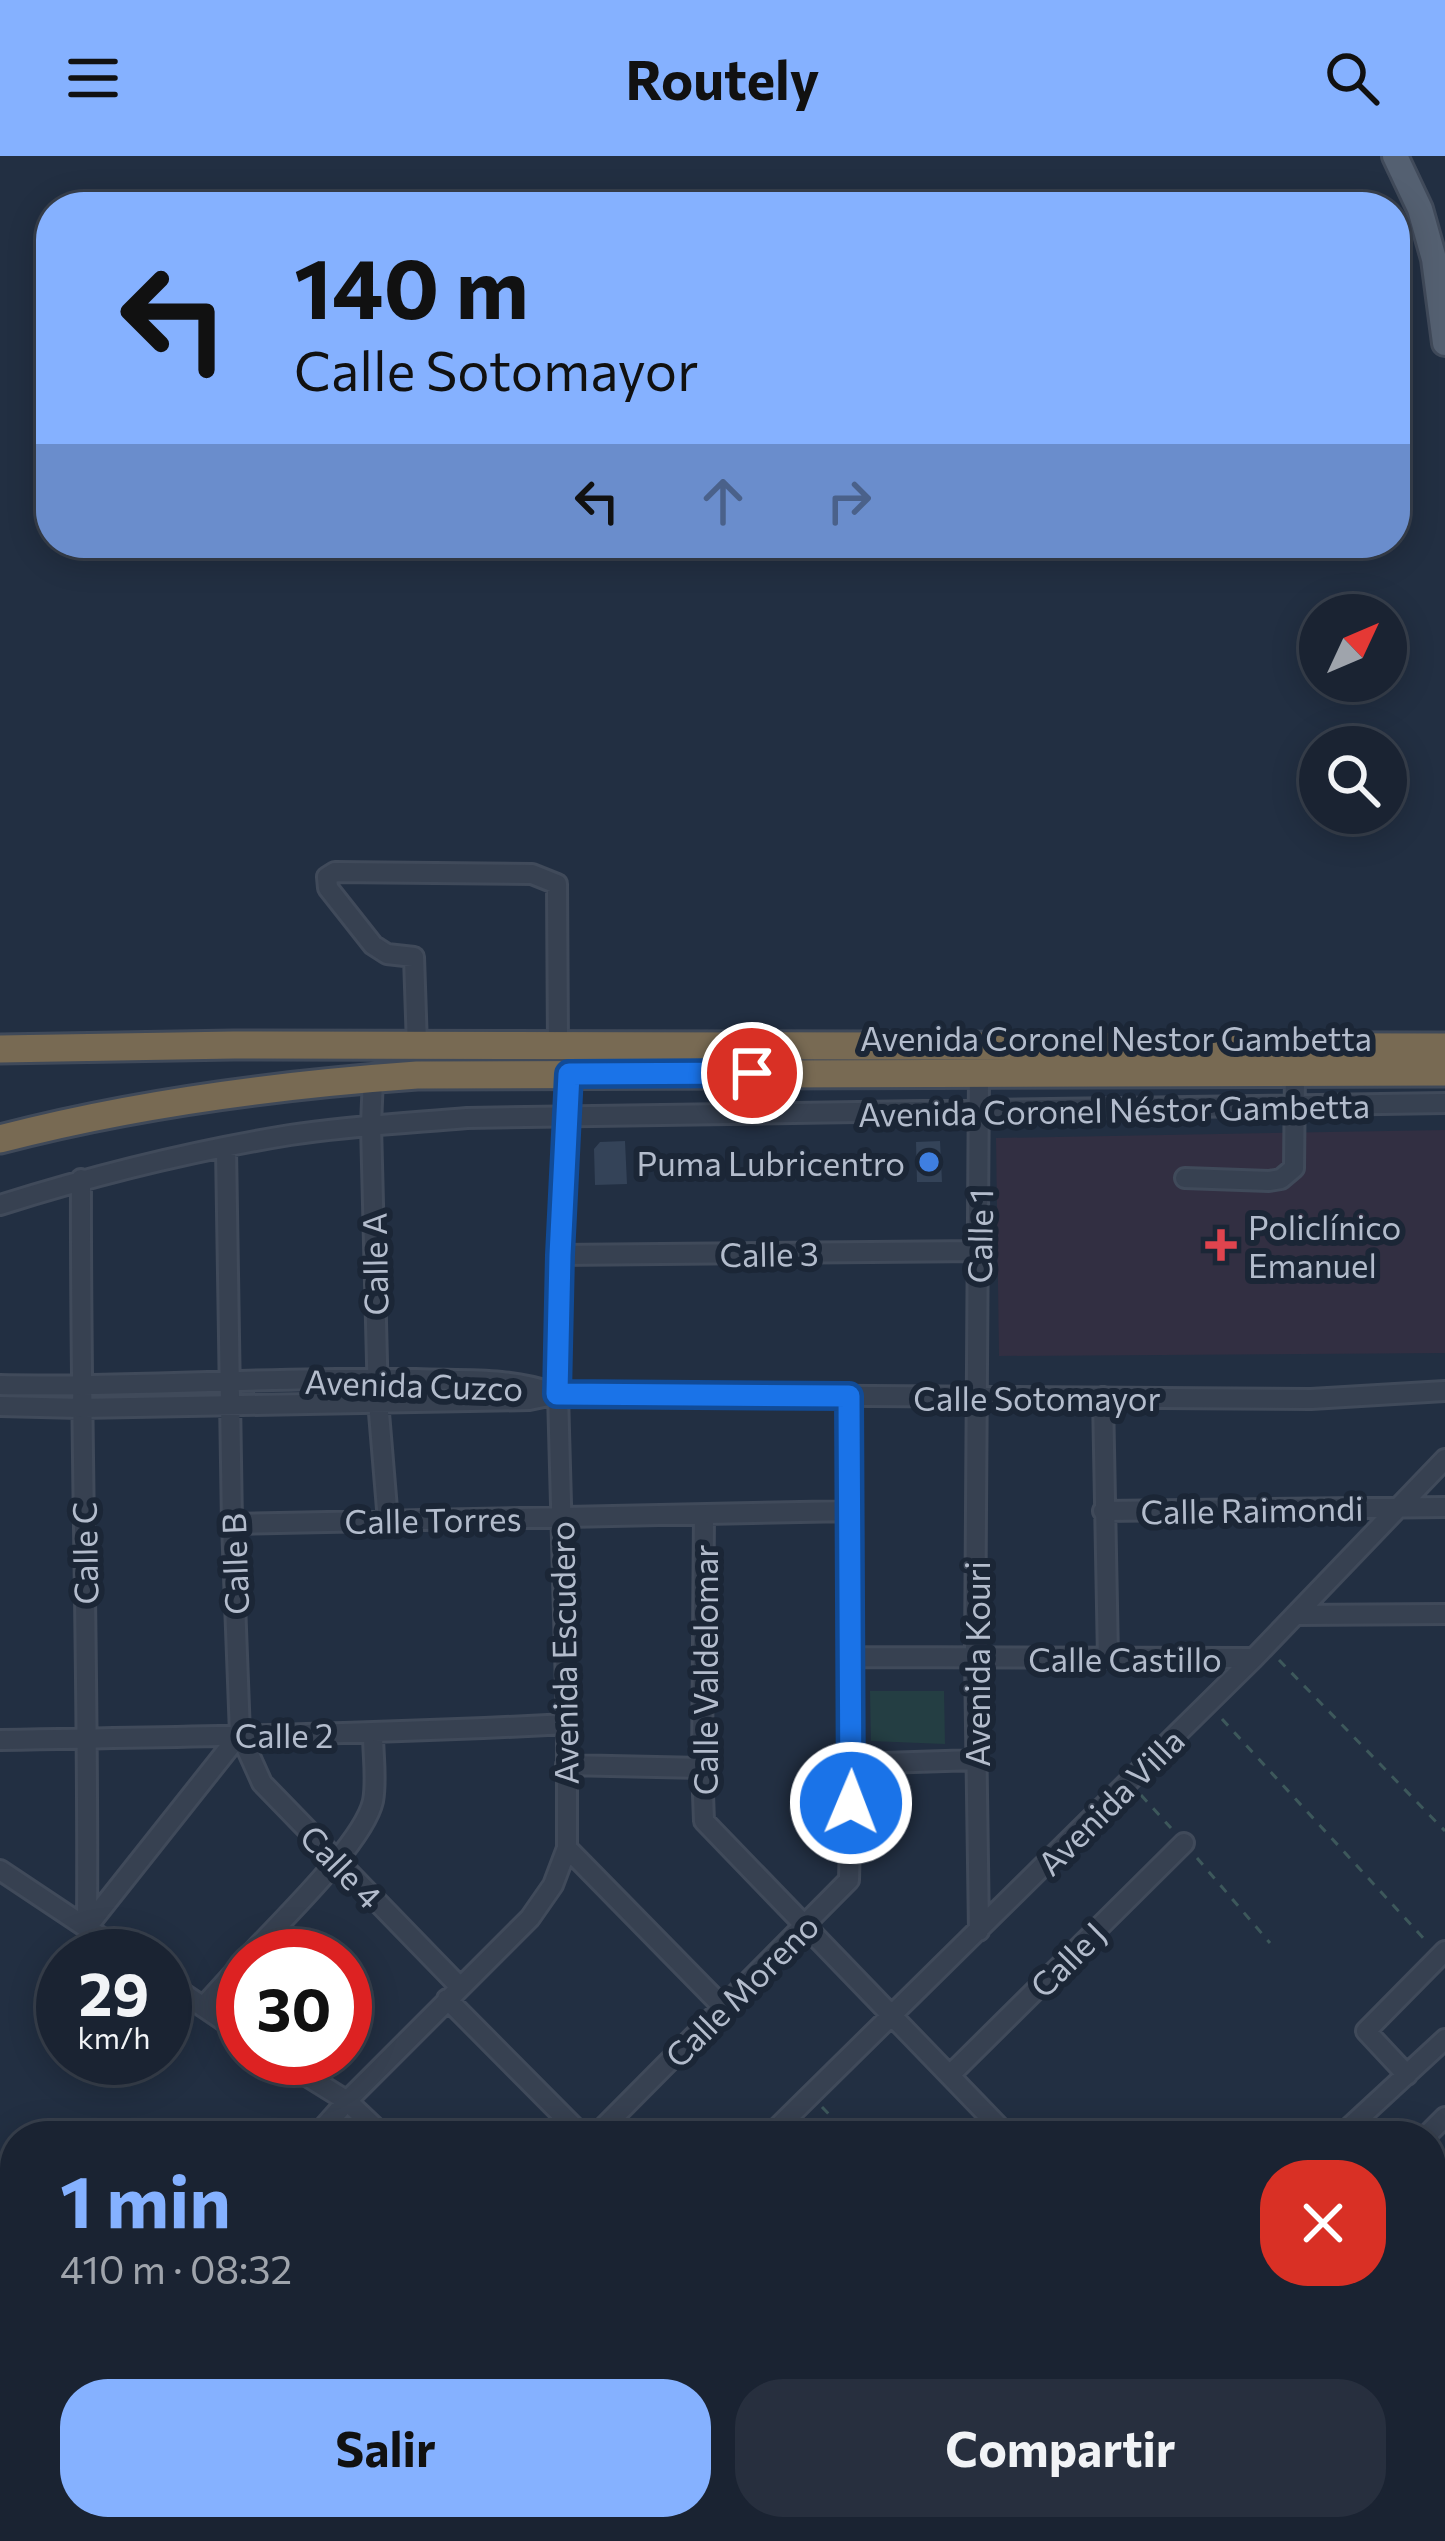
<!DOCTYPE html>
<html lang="es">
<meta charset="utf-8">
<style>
:root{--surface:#1a2332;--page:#272f3e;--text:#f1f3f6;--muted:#9fa4ac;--line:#38404d;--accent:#85b1ff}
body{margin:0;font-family:Commissioner,sans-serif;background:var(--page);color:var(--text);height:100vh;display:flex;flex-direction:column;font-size:45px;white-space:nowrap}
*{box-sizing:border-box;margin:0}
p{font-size:39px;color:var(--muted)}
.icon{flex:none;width:66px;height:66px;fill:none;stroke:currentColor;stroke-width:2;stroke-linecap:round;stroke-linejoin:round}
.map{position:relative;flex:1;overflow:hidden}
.panel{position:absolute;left:0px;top:1965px;width:1446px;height:420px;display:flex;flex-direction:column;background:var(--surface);border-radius:48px 48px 0 0;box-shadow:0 6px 30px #0003,0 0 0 3px var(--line)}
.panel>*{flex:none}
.guide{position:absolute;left:36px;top:36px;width:1374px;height:366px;border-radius:48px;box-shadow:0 6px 30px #0003,0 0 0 3px var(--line);background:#85b1ff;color:#111;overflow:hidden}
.needle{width:78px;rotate:46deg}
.buttons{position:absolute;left:1299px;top:438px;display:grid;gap:24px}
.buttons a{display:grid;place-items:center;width:108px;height:108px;border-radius:50%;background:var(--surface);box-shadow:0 6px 30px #0003,0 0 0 3px var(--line);font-size:60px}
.speed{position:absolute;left:36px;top:1773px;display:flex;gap:24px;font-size:60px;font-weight:700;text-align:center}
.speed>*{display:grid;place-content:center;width:156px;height:156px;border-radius:50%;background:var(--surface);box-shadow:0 6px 30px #0003,0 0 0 3px var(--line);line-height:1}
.speed small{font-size:30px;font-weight:400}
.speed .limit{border:18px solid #d22;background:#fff;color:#111}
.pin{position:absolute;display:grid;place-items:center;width:102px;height:102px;color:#fff;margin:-51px;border:6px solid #fff;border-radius:50%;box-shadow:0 3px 12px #0007}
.me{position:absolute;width:132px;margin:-66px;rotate:1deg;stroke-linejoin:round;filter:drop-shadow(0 0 9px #0008)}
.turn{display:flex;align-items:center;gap:42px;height:252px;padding:0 60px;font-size:54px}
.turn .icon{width:156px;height:156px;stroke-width:2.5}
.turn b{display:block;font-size:84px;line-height:102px}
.lanes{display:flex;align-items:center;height:114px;padding:0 60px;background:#0003;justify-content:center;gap:60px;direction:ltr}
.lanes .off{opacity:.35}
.round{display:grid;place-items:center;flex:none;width:126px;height:126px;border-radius:48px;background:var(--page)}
.overview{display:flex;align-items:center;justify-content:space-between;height:204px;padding:0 60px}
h1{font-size:72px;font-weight:700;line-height:90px;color:var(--accent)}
.primary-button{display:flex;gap:24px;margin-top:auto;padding:24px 60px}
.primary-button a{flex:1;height:138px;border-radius:48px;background:var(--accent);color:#111;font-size:48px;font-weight:700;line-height:138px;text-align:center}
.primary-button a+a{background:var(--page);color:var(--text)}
header{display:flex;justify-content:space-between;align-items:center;height:156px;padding:0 60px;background:var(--accent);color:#111;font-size:54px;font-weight:700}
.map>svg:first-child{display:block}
.medical{fill:#322f42}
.green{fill:#243e43}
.building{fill:#344358}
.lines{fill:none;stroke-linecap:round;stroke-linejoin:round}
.minor-casing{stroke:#404a5a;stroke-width:24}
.major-casing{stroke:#404a5a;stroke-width:30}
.highway-casing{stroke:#3f4959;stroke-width:33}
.path{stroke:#3d585b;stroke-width:3;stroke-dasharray:9 9;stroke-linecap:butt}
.minor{stroke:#374151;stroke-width:18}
.major{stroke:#546071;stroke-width:24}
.highway{stroke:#786a53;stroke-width:27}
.route-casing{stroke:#114b97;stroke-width:30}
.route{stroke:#1a73e8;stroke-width:21}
.shop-dot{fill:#3f7fe0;stroke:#1b2636;stroke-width:4.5}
.health-dot{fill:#e0444e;stroke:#1b2636;stroke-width:4.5}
.labels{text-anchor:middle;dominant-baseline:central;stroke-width:12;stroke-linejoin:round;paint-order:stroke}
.street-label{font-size:33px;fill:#b3bccc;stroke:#1b2636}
.poi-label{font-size:33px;fill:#b3bccc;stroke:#1b2636;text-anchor:end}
</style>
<header><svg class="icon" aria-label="menu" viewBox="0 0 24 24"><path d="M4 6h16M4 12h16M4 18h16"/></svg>Routely<svg class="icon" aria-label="search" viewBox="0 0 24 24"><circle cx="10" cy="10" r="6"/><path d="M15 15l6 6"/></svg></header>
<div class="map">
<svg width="1445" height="2385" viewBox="0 0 1445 2385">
<rect width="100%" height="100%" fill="#222f42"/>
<path class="medical" d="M1445,974V1197L999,1200L996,982Z"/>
<path class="green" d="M870,1535H944L945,1588L871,1585Z"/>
<path class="building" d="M625,985L627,1028L595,1029L594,993L600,986Z
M940,985L942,1026H917L916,986Z"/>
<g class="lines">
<g class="minor-casing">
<path id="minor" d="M417,890L414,801L387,798L373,789L328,732L327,721L335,716L532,718L557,728L558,890
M373,922L371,969L378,1245L388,1365
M1185,1022L1269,1025L1281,1023L1294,1012L1295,916
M81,1023C80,1272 89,1521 87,1771
M0,1049C95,1019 192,995 290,979C349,970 408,967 467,962L1445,947
M559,1099L980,1095
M0,1229C139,1232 277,1220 416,1223C462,1225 509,1221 553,1237
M1103,1241L1108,1502
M0,1250L80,1252L529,1244L558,1238L1311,1243L1445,1235
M1103,1355L1445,1351
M704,1359L702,1612L704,1665L1007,1979
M232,1368L851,1355
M1296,1459L1445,1458
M851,1501L1254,1502
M240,1578L262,1627L460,1831
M0,1584C189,1581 378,1578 567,1568
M852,1608L976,1604
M566,1609L702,1612
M567,1692L723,1851
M0,1714L129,1800
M87,1771L240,1578L232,1368L226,992
M979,1775L975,1501L979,917
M249,1800C280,1766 364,1686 373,1645C377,1624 373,1599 373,1578
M165,1825L243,1878
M447,1843L583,1980
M203,1851L243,1807
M278,1902L347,1945L384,1980
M950,1919L1184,1687
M1407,1919L1366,1875L1445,1795
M316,1980L347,1945L530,1762L553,1729L567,1692V1568L558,1238L559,1099L569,918
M595,1980L849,1724L852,1608L849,1240
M769,1980L1254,1502L1445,1303
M1340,1980L1445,1883
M1426,1980L1445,1961
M0,2050H15
M0,2258L15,2261
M1431,2363L1445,2355
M509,2370L577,2385
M963,2370L964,2385
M1069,2370L1070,2385
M1186,2370L1187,2385
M1296,2370V2385
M43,2385L46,2370
M184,2385L187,2370
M326,2385L329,2370
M480,2385L483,2370
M857,2385L865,2370
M1384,2385L1401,2380L1419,2370"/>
</g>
<g class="major-casing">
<path id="major" d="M1395,0L1420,53L1434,103L1445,187"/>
</g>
<g class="highway-casing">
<path id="highway" d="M0,893L234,889L1445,891
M0,983C137,947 277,929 417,919L1445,916"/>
</g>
<path class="path" d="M1279,1504L1445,1675
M1222,1563L1427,1786
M1141,1639L1171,1672
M1197,1702L1270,1787
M822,1951L850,1980"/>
<use href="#minor" class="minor"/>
<use href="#major" class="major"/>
<use href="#highway" class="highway"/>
</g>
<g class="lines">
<g class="route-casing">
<path id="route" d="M752,917L569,918L560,1099L557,1238L849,1240L851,1647"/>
</g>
<use href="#route" class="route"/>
</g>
<circle class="shop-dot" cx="929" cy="1006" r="12"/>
<path class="health-dot" d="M1215 1071h12v12h12v12h-12v12h-12v-12h-12v-12h12z"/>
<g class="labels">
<g class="street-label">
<text x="1116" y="881">Avenida Coronel Nestor Gambetta</text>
<text transform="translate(1114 953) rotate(-1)">Avenida Coronel Néstor Gambetta</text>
<text transform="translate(979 1080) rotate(-89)">Calle 1</text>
<text transform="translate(769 1097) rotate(-1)">Calle 3</text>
<text transform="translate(374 1108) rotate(-91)">Calle A</text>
<text transform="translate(414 1228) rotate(2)">Avenida Cuzco</text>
<text x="1037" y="1241">Calle Sotomayor</text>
<text transform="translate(1252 1353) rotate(-1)">Calle Raimondi</text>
<text transform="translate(433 1363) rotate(-1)">Calle Torres</text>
<text transform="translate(84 1397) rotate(-91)">Calle C</text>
<text transform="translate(234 1408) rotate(-92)">Calle B</text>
<text transform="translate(563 1497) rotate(-91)">Avenida Escudero</text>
<text x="1125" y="1502">Calle Castillo</text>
<text transform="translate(976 1508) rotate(-90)">Avenida Kouri</text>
<text transform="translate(704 1514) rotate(-90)">Calle Valdelomar</text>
<text x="284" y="1578">Calle 2</text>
<text transform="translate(1110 1645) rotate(-45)">Avenida Villa</text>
<text transform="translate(342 1710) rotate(46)">Calle 4</text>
<text transform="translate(1067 1803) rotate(-45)">Calle J</text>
<text transform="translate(741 1834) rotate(-45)">Calle Moreno</text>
</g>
<g class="poi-label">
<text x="905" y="1006">Puma Lubricentro</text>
<text x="1248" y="1070" text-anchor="start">Policlínico<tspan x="1248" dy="38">Emanuel</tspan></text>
</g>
</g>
</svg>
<div class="buttons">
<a><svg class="needle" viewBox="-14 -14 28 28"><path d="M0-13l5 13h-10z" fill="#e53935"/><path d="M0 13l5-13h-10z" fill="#9fa4ac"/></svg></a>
<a><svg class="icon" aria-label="search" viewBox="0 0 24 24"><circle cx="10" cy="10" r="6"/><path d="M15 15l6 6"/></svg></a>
</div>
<div class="speed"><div>29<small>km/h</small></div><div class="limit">30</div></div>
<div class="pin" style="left:752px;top:917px;background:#d93025"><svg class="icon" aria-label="arrive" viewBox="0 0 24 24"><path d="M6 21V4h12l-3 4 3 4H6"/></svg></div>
<svg class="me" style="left:851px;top:1647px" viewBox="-20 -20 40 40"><circle r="17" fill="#1a73e8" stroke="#fff" stroke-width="3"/><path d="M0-11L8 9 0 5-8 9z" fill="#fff"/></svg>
<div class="guide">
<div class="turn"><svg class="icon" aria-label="left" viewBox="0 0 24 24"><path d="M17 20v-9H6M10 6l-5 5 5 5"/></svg><div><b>140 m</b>Calle Sotomayor</div></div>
<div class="lanes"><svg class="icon" aria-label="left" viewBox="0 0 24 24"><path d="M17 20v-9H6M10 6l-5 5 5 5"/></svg><svg class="icon off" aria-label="ahead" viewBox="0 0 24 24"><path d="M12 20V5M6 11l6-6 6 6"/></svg><svg class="icon off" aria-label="right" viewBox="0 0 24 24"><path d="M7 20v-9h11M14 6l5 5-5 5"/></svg></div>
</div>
<section class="panel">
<div class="overview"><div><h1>1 min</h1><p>410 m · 08:32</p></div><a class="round" style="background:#d93025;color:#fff"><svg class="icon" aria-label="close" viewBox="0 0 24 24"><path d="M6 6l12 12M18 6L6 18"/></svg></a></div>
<div class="primary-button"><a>Salir</a><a>Compartir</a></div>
</section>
</div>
